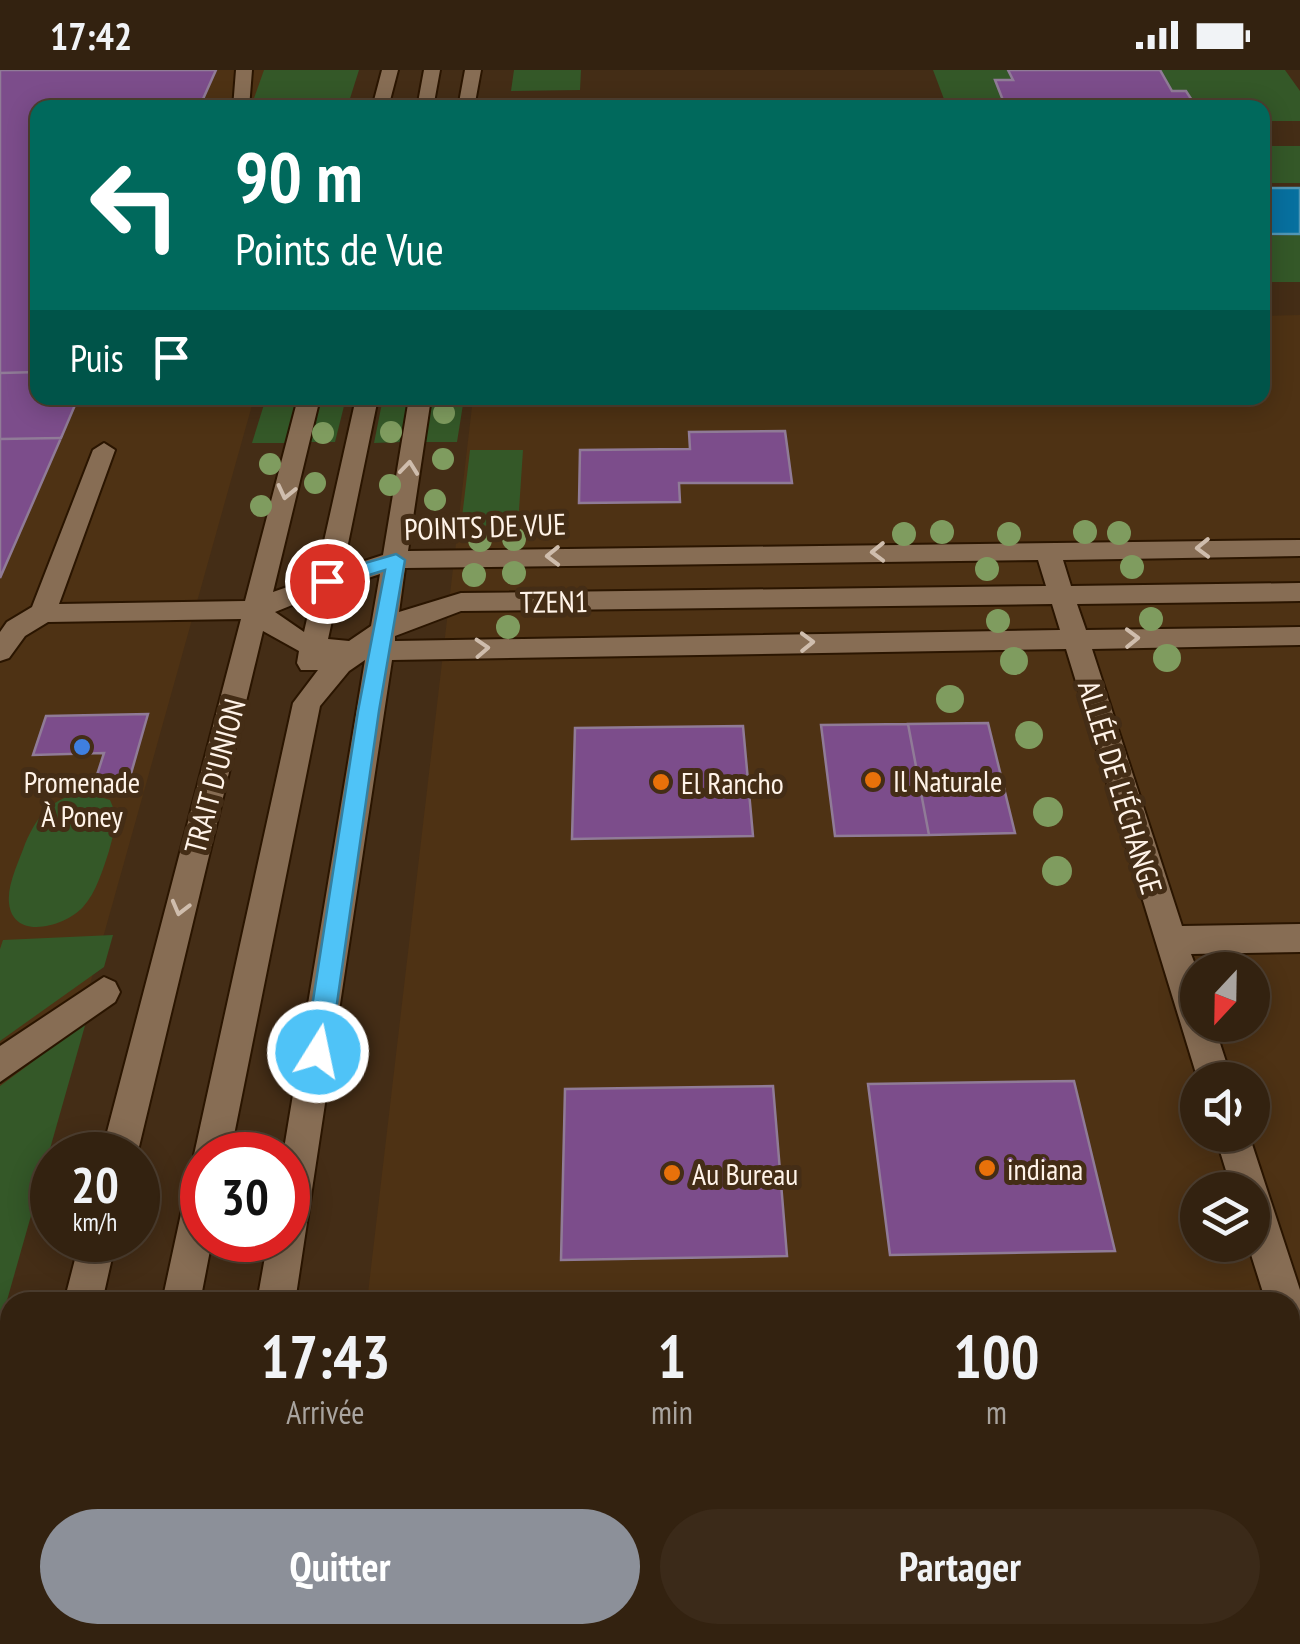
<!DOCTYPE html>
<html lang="fr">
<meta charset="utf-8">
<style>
:root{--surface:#332210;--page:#3b2a19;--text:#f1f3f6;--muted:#a9a49f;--line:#4e3f30;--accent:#8c9099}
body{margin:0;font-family:"PT Sans Narrow",sans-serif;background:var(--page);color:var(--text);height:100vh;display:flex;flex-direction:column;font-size:38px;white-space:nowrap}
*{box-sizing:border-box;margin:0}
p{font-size:32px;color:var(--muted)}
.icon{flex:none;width:55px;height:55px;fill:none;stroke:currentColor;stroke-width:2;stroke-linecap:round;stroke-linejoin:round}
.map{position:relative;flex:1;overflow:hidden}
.side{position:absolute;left:0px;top:1222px;width:1300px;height:352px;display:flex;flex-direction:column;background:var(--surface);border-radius:30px 30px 0 0;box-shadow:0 5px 25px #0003,0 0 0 2px var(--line)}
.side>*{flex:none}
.top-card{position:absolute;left:30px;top:30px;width:1240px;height:305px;border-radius:20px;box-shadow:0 5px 25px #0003,0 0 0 2px var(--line);background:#00695c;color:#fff;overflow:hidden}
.needle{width:65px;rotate:202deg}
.fabs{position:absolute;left:1180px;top:882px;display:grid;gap:20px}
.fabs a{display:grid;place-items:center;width:90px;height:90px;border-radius:50%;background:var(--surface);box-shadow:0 5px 25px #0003,0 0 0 2px var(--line);font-size:50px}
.speed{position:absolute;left:30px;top:1062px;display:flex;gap:20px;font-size:50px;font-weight:700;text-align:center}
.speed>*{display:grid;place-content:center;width:130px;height:130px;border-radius:50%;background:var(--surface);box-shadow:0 5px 25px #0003,0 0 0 2px var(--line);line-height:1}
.speed small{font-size:25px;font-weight:400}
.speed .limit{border:15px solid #d22;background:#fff;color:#111}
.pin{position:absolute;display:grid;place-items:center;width:85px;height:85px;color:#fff;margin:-42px;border:5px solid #fff;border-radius:50%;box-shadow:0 2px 10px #0007}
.me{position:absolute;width:110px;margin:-55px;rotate:10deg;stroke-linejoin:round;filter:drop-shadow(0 0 8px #0008)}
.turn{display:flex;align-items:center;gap:35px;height:210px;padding:0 40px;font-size:45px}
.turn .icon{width:130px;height:130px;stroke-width:2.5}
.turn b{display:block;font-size:70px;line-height:85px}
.then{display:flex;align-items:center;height:95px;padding:0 40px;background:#0003;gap:20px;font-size:38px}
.eta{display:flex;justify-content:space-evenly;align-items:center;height:170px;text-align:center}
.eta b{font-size:60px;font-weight:800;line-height:70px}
.action{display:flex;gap:20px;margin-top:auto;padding:20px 40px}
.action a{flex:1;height:115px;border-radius:60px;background:var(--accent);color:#fff;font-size:40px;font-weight:800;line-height:115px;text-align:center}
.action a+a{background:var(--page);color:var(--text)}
.status{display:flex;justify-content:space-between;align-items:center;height:70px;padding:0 50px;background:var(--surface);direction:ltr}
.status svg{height:28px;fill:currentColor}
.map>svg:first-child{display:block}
.built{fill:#4e3214;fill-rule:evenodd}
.green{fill:#345828}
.water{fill:#07709f;stroke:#5197b5;stroke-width:2.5}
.building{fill:#7c4d8b;stroke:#907b97;stroke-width:2.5}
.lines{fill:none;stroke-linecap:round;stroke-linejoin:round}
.minor-casing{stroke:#2a1500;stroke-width:4}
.minor{fill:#876d54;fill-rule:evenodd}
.tree{fill:#7f9c5f}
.oneway{stroke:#cfbdad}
.route{fill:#4fc3f7;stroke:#337fa1;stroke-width:2.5}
.shop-dot{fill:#3f7fe0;stroke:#442d16;stroke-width:4}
.food-dot{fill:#e8710a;stroke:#442d16;stroke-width:4}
.labels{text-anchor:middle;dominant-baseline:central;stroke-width:10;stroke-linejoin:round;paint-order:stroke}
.street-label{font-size:30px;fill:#fff3e8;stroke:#442d16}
.poi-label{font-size:30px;fill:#fff3e8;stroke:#442d16;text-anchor:start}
</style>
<div class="status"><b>17:42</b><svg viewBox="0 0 49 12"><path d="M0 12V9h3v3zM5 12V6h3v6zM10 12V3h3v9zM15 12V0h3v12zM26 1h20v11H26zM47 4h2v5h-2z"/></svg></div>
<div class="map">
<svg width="1300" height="1574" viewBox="0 0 1300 1574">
<rect width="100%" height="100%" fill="#442d16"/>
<path class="built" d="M0,0H343L333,37L38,38V328H254L0,1236Z
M1300,245V1574H327L328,1565H1290V1232H367L473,328H1262L1263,246ZM1198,900H1252V955H1198ZM1198,1010H1252V1065H1198ZM1198,1120H1252V1175H1198Z"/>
<path class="green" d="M264,0H359L347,38L266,37L267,34L253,31Z
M514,0H581L580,20L511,21Z
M933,0H1285L1300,21V51H1263L1262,38L947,37Z
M1263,76H1300V113H1263Z
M1300,165V212H1263V166Z
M266,328H299L286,373H252Z
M319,328H346L335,372H307Z
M383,328H410L402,372L374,373Z
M430,328H464L457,372H422Z
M470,380H523L518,455L461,456Z
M84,722L110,730C119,749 114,762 109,781C103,799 96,823 83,837C66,856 13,872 9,833C7,815 19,791 25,774C38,744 52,728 84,722Z
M113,865L104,897L0,971V879L3,870Z
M86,952L0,1255V1016Z"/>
<path class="water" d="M1262,118H1300V164H1263Z"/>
<path class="building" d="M0,0H216L199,38H38V302L0,303Z
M1008,0H1160L1172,21H1186L1197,38H1006L995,10H1013Z
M38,302V328H78L61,368L0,369V303Z
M785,361L792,413H679L680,432L579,433L580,380L690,379L689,362Z
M61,368L0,508V369Z
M148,644L130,707L96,708L104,683L33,685L46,646Z
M988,653L1015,763L929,765L908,654Z
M908,654L929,765L835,766L821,655Z
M743,656L753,766L572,769L575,658Z
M1074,1011L1115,1181L890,1185L868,1014Z
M773,1016L787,1186L561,1190L565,1019Z
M1137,1565H1203L1206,1574H1139Z"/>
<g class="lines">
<g class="minor-casing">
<path id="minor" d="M236,0H252L249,38H233Z
M382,0H398L388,38H372Z
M424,0H440L433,38H417Z
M465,0H481L474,38H458Z
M298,328H320L273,522L316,507L356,328H378L343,498L383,485L409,328H431L408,481L1300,470V486L1063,490L1071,516L1300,513V531L1077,534L1086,560L1300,557V575L1092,579L1182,856L1300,854V882L1191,884L1198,902V955H1214L1232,1010H1198L1066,579L392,590L295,1232H257L268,1170H288V1085H283L365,590L349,601L320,636L230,1085H202V1099L194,1085L293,633L318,600H301L297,593L299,581L263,561L137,1085H101L241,549L48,552L25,566L9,588L0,591V562L7,552L32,537L93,380L104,373L115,380L59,534L245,531ZM1038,490L1046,516L461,523L399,542L405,498ZM380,504L371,556L349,571L328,569L339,518ZM312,527L304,562L275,542ZM1052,534L1060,560L395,571V566L461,541Z
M104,907L115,912L120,922L115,932L0,1012V976Z
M1215,1065H1249L1300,1220V1298L1290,1294V1232H1266L1248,1175H1252V1120H1232Z
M202,1112V1170H212L200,1232H162L184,1130L189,1117Z
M80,1170H116L102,1232H64Z
M1290,1324H1300V1364H1290Z
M10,1511V1565H24L21,1574H0V1515Z
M90,1565H134L132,1574H88Z
M200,1565H244L242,1574H198Z"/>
</g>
<use href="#minor" class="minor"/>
</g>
<g class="tree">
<circle cx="444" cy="343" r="11"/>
<circle cx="391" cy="362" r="11"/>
<circle cx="323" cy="363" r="11"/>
<circle cx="443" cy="389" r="11"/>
<circle cx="270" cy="394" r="11"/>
<circle cx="315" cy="413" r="11"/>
<circle cx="390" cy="415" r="11"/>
<circle cx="435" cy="430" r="11"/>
<circle cx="261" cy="436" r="11"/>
<circle cx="942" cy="462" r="12"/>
<circle cx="1085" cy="462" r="12"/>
<circle cx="1119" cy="463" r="12"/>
<circle cx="904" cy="464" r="12"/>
<circle cx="1009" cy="464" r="12"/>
<circle cx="514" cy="469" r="12"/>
<circle cx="480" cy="470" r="12"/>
<circle cx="1132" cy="497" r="12"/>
<circle cx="987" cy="499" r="12"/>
<circle cx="514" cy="503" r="12"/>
<circle cx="474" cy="505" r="12"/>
<circle cx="1151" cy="549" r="12"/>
<circle cx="998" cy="551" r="12"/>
<circle cx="508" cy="557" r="12"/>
<circle cx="1167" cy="588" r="14"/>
<circle cx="1014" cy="591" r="14"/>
<circle cx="950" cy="629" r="14"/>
<circle cx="1029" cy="665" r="14"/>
<circle cx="1048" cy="742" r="15"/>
<circle cx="1057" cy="801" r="15"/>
</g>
<defs><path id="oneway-chevron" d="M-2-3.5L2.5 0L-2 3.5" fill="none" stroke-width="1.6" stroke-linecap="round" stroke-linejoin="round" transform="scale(2.5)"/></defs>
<g class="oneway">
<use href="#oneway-chevron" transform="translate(409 398) rotate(-84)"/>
<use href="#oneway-chevron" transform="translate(286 422) rotate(103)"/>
<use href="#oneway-chevron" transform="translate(1203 478) rotate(179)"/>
<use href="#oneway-chevron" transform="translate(878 482) rotate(179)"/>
<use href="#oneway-chevron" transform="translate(553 486) rotate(179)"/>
<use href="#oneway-chevron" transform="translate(1132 568) rotate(-1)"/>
<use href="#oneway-chevron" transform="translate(807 572) rotate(-1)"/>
<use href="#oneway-chevron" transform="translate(482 578) rotate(-3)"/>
<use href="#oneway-chevron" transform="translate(180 838) rotate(105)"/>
</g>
<path class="route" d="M396,484L405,490L379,641L330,982L326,990L318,994L309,990L305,982L358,641L385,500L327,518L317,511L320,506Z"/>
<circle class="shop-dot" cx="82" cy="677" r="10"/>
<g class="food-dot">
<circle cx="873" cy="710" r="10"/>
<circle cx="661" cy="712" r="10"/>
<circle cx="987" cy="1098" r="10"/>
<circle cx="672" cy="1103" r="10"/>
</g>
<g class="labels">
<g class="street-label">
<text transform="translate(485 456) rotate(-2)">POINTS DE VUE</text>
<text transform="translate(554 531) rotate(-1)">TZEN1</text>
<text transform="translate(214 706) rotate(-75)">TRAIT D'UNION</text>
<text transform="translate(1121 717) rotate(73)">ALLÉE DE L'ÉCHANGE</text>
</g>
<g class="poi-label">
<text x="893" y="710">Il Naturale</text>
<text x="82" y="711" text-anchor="middle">Promenade<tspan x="82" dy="34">À Poney</tspan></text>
<text x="681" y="712">El Rancho</text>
<text x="1007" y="1098">indiana</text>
<text x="692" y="1103">Au Bureau</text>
</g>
</g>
</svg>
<div class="fabs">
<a><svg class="needle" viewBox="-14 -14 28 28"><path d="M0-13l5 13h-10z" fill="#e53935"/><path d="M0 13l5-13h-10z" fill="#a9a49f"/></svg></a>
<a><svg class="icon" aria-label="sound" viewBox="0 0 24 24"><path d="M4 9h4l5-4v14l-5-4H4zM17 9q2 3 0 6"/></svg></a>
<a><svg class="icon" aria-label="layers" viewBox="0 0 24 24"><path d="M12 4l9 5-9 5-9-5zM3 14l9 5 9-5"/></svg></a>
</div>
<div class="speed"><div>20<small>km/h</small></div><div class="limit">30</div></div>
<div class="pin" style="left:327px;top:511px;background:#d93025"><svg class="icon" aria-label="arrive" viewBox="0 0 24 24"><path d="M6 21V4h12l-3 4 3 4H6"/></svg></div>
<svg class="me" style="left:318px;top:982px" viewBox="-20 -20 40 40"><circle r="17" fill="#4fc3f7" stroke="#fff" stroke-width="3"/><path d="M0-11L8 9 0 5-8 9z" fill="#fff"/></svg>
<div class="top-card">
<div class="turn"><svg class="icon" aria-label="left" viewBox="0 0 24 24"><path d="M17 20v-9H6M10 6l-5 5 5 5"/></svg><div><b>90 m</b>Points de Vue</div></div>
<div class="then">Puis<svg class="icon" aria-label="arrive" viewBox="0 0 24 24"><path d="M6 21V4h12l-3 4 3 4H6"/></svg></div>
</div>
<section class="side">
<div class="eta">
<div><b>17:43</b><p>Arrivée</p></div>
<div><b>1</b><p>min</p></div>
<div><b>100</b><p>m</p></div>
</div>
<div class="action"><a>Quitter</a><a>Partager</a></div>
</section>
</div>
